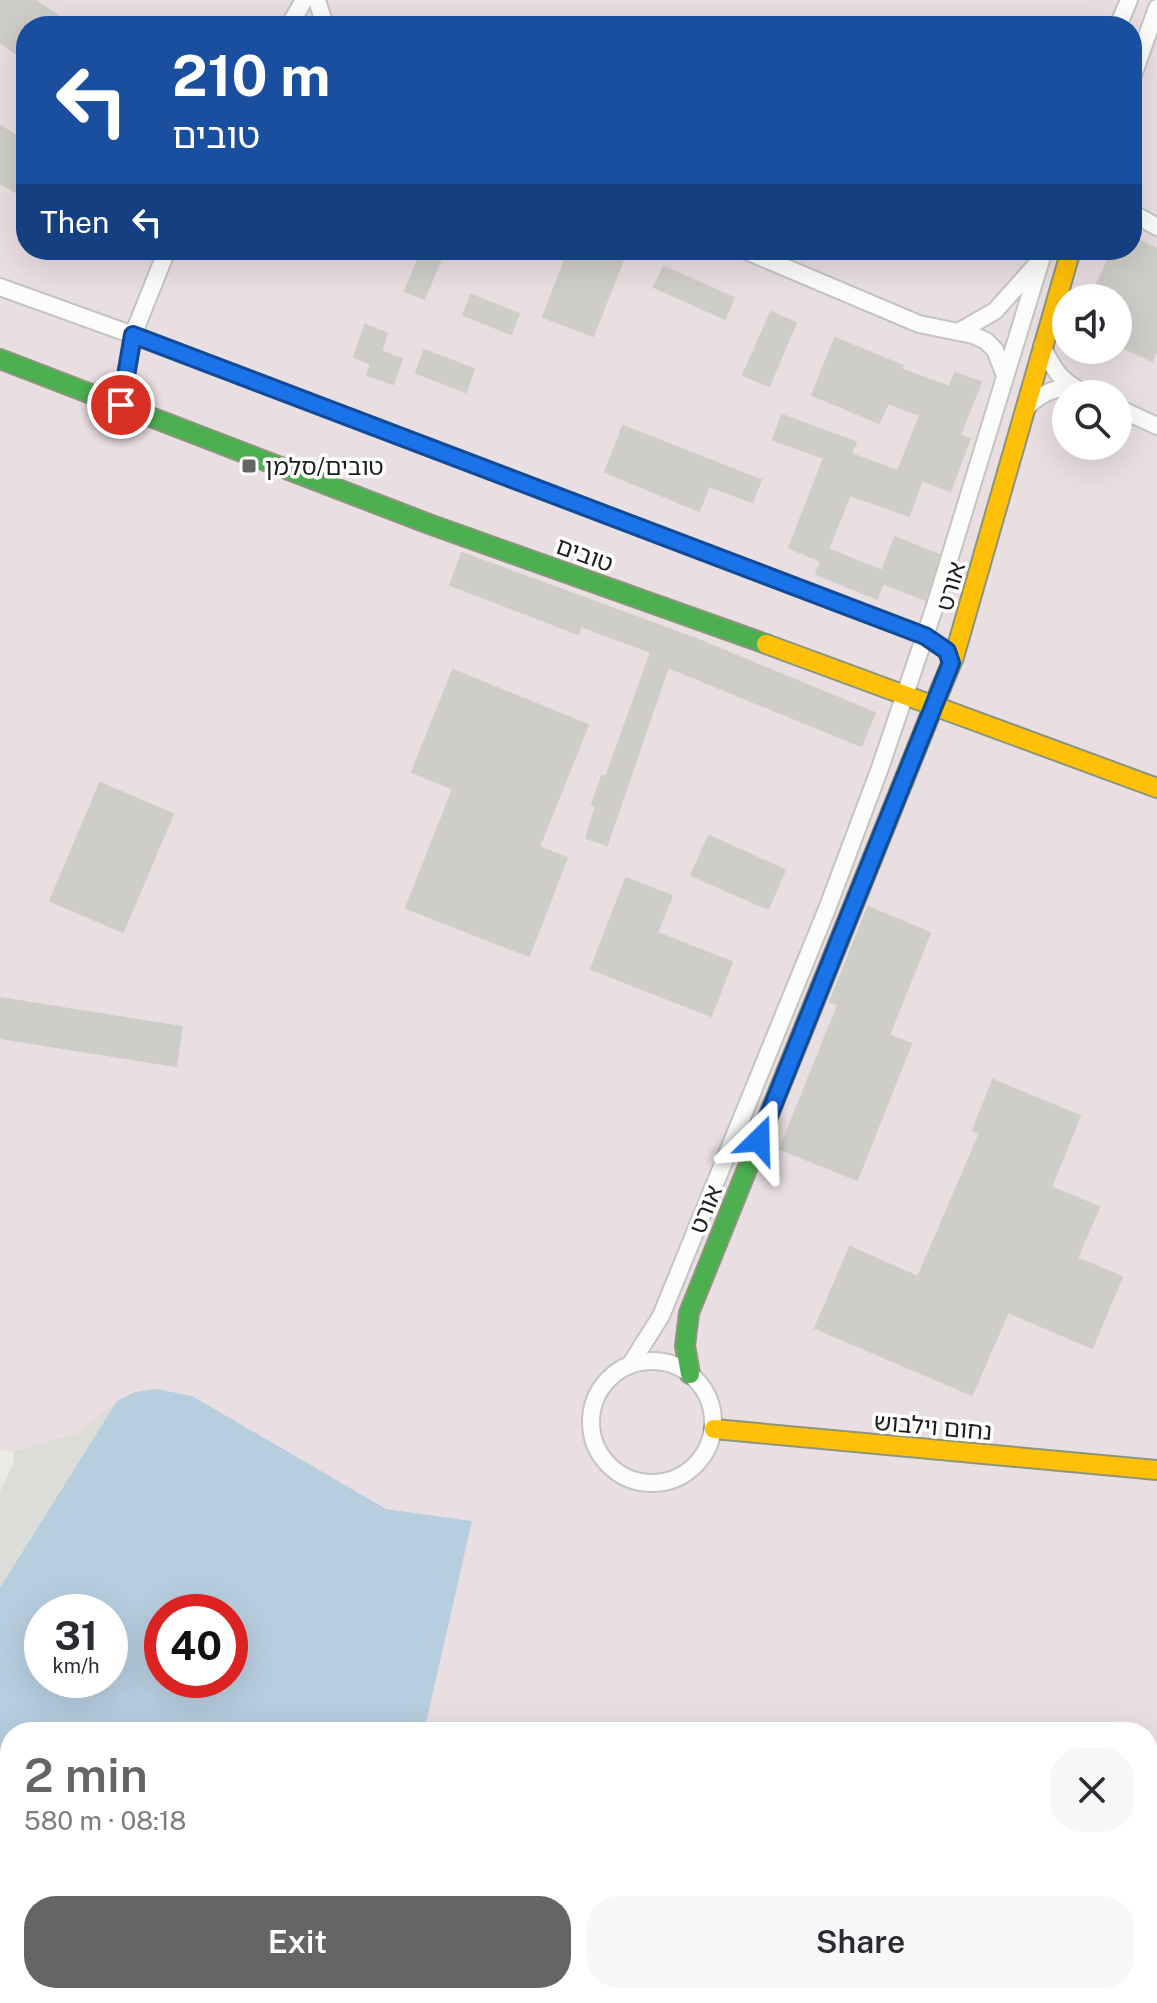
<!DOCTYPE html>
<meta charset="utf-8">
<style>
:root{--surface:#fff;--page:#f7f7f7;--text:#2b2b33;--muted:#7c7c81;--accent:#656563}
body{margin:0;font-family:"Public Sans","Noto Sans Hebrew",sans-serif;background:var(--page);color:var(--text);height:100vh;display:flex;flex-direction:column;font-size:30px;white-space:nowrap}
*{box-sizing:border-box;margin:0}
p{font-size:26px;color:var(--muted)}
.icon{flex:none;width:44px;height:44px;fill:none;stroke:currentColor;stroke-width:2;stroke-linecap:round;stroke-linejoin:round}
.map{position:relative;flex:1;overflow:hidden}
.sheet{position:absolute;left:0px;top:1722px;width:1158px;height:282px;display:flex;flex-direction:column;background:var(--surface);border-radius:32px 32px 0 0;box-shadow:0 8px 32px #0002}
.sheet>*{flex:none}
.banner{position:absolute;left:16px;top:16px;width:1126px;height:244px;border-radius:32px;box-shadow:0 8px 32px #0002;background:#1a4fa0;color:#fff;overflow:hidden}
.buttons{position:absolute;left:1052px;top:284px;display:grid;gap:16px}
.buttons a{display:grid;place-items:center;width:80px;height:80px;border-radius:50%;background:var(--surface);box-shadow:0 8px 32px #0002;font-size:40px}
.speed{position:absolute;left:24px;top:1594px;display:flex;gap:16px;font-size:40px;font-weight:700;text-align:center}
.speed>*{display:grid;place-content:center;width:104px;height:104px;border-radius:50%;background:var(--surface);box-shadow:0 8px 32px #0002;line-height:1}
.speed small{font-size:20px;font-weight:400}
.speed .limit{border:12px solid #d22;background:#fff;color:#111}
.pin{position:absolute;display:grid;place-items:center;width:68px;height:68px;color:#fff;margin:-34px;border:4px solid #fff;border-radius:50%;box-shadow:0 2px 8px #0007}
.me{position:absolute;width:88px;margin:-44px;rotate:22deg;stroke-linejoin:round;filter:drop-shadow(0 0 6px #0008)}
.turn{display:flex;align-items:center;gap:28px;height:168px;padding:0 24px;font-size:36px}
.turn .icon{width:104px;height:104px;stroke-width:2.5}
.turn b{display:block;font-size:56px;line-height:68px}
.then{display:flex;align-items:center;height:76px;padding:0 24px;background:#0003;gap:16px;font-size:30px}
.round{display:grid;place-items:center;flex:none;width:84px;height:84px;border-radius:32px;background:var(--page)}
.summary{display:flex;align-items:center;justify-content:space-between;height:136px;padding:0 24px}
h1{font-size:48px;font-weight:600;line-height:60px;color:var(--accent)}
.primary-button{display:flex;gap:16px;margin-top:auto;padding:16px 24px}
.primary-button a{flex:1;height:92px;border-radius:32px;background:var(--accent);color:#fff;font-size:32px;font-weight:600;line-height:92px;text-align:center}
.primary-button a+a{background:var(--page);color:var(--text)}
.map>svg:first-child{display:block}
.industrial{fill:#e9dee2;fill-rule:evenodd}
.water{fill:#b7cedf;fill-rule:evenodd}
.pier{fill:#dcdcd9}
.building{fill:#cecdc8;stroke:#cecdc6;stroke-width:2}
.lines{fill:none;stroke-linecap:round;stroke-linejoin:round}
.street-casing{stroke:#c4c4c1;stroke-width:20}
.fast-casing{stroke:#8e957d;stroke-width:22}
.slow-casing{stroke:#8e957d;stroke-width:22}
.street{stroke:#fcfcfb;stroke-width:16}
.fast{stroke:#4caf50;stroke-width:18}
.slow{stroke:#ffc107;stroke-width:18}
.route-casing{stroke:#114b97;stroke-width:20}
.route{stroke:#1a73e8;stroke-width:14}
.poi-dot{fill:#656563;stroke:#fff;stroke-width:3}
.labels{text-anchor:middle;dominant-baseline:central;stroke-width:7;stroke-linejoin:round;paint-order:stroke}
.poi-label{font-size:24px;fill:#1d1d1d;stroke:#fff;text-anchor:start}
.street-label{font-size:24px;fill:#1d1d1d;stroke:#fff}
</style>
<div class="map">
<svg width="1157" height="2003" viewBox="0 0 1157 2003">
<rect width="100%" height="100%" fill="#ebebe5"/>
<path class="industrial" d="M0,0H1157V2003H361L363,1994H1148V1732H424L472,1521L386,1509L192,1396L157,1389L135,1392L116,1402L0,1587V1492L14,1462L13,1452L0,1450ZM26,26H1132V250H26ZM1066,298H1118V350H1066ZM1066,394H1118V446H1066Z"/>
<path class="water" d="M157,1389L192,1396L386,1509L472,1521L424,1732H10V1994H363L361,2003H0V1587L117,1401L135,1392ZM42,1612H110V1680H42ZM162,1612H230V1680H162Z"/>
<path class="pier" d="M117,1401L0,1587V1492L14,1462L13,1452L80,1432Z"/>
<path class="building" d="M0,0H35L72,26H26V61L0,42Z
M0,126L26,141V198L0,183Z
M1132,237L1157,249V350L1152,361L1118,345V298H1090L1113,250H1132Z
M422,250H445L424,299L405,291Z
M569,250H627L593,336L543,317Z
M664,267L734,298L725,319L654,287Z
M471,295L519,314L511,334L463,315Z
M771,312L796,323L769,386L743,375Z
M365,325L387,333L381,351L402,359L393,384L367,375L371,364L354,357Z
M835,338L903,366L901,369L949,387L955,373L981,382L960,435L970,439L950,491L922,480L909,516L850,495L828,549L882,571L895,537L939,555L925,600L883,583L877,599L816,574L821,561L789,548L824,458L773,440L782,415L856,442L851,454L898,471L920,415L888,403L879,423L812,395Z
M424,350L474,369L466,392L416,373Z
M623,426L761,480L752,502L709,486L699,511L605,472Z
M462,553L696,639L875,713L861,746L668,667L607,845L586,838L596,806L592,804L602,776L606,777L651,652L581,626L578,634L450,585Z
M453,670L588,725L539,847L567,858L529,956L406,908L453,789L412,772Z
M100,783L173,814L123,932L50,901Z
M709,836L785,870L768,909L691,875Z
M626,878L672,896L657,933L732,962L711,1016L591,969Z
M868,907L930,933L889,1035L911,1044L857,1180L780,1149L838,1005L830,1002Z
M0,998L182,1027L176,1066L0,1038Z
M993,1080L1080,1116L1051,1187L1099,1207L1077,1258L1122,1277L1092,1348L1008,1312L972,1395L815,1328L850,1247L918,1277L980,1133L973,1130Z"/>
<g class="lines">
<g class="street-casing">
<path id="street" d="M317,0L325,26
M289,26L304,0
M1118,26L1129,0
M1132,78L1157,8
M1132,213L1157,227
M744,250L919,324L973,335L986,341L995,350L1005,376
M0,287L133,335L925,636L947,651L951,663
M960,331L995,311L1036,265
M1042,346C1055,372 1061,382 1087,394
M121,405L133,335L167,250
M1027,407C1040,394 1053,388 1071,387
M1118,408L1157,426
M591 1422a61 61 0 1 1 122 0a61 61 0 1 1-122 0Z
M630,1365L661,1316L827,909L880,768L934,609L1044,250
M1148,1973L1157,1980
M1138,1994L1150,2003
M1044,2003L1048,1994
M1067,2003L1075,1994"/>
</g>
<g class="fast-casing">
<path id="fast" d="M0,359L429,524L766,644
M690,1374L685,1346L689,1313L941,688"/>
</g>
<g class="slow-casing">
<path id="slow" d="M766,644L1157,788
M941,688L954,657L1071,250
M714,1429L1157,1470"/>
</g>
<use href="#street" class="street"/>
<use href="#fast" class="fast"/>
<use href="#slow" class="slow"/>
</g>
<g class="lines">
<g class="route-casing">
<path id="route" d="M121,405L133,335L925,636L947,651L951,663L759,1140"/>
</g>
<use href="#route" class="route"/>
</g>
<rect class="poi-dot" x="241" y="458" width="16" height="16" rx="4"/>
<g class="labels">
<g class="poi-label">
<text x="265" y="466">טובים/סלמן</text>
</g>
<g class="street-label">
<text transform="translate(585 554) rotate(20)">טובים</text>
<text transform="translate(950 586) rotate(-74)">אורט</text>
<text transform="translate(705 1209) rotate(-68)">אורט</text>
<text transform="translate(933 1426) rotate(5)">נחום וילבוש</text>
</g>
</g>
</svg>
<div class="buttons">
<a><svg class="icon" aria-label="sound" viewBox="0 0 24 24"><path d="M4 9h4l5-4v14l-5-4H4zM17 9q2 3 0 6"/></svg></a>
<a><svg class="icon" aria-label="search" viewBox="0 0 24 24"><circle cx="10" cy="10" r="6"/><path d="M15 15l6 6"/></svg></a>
</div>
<div class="speed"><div>31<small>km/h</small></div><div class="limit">40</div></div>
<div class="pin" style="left:121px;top:405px;background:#d93025"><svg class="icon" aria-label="arrive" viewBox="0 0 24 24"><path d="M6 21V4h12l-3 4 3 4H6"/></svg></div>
<svg class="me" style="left:759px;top:1140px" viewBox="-20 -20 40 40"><path d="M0-17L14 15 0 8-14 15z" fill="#1a73e8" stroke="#fff" stroke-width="4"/></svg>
<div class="banner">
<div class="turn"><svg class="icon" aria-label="left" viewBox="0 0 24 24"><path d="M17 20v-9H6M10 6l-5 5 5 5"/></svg><div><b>210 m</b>טובים</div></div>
<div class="then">Then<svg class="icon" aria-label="left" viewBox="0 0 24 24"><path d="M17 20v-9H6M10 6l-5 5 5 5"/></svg></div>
</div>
<section class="sheet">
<div class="summary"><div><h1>2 min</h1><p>580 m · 08:18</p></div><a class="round"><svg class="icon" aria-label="close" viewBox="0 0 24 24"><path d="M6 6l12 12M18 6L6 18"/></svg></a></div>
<div class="primary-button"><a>Exit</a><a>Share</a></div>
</section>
</div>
